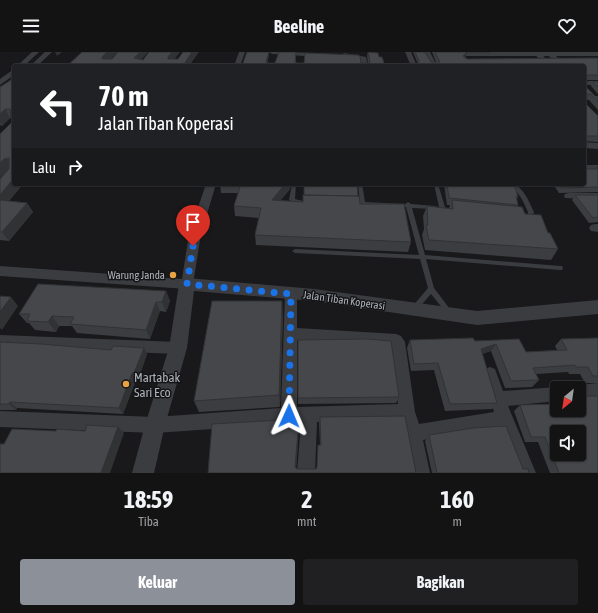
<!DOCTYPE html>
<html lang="id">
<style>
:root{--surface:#131314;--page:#202022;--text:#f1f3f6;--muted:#9d9ea0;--line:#323234;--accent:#8c9099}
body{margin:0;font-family:"Asap Condensed",sans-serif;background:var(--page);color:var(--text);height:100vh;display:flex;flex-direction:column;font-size:15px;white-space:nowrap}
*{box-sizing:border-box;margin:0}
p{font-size:13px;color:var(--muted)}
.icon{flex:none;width:22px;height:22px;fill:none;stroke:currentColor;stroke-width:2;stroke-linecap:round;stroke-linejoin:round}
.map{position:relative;height:421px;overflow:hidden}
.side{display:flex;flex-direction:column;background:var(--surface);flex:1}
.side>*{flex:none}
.banner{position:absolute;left:12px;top:12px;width:574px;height:122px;border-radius:4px;box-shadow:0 1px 3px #0004,0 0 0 1px var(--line);background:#202124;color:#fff;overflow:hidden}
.needle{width:26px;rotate:209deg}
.controls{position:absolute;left:550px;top:329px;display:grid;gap:8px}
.controls a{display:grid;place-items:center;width:36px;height:36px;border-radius:4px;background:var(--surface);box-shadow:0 1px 3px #0004,0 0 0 1px var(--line);font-size:20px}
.pin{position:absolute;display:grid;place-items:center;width:34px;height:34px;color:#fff;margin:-41px -17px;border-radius:50% 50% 50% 0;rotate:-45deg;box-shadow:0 0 4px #0007}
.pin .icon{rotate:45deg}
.me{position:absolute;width:44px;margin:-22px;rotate:1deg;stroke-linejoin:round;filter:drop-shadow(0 0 3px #0008)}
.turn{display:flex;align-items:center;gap:14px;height:84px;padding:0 20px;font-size:18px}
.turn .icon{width:52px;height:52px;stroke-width:2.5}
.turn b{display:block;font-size:28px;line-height:34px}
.then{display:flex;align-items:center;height:38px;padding:0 20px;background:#0003;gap:8px;font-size:15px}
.eta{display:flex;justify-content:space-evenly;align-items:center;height:68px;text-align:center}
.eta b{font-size:24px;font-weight:700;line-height:28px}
.action{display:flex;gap:8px;margin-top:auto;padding:8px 20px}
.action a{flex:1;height:46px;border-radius:4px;background:var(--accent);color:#fff;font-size:16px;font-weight:700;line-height:46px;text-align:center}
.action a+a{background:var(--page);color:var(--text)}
header{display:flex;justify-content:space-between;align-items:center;height:52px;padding:0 20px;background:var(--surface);font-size:18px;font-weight:700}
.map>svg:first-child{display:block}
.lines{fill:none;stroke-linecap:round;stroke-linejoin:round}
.service{fill:#3a3c40;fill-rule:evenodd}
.minor{fill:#3a3c40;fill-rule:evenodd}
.tertiary{fill:#3a3c40;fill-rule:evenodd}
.wall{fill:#3c3d40}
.shaded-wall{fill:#313234}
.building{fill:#46474b;stroke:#313234;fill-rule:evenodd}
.route{stroke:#1a73e8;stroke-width:7;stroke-dasharray:0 12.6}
.poi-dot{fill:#e9a243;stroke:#141416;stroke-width:1.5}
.labels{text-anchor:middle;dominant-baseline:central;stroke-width:3;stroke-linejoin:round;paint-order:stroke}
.poi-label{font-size:11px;fill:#acb2ba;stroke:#141416;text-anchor:end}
.street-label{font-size:11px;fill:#acb2ba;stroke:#141416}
.near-poi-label{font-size:13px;fill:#acb2ba;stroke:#141416;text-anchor:start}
</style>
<header><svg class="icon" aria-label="menu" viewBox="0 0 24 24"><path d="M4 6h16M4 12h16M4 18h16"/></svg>Beeline<svg class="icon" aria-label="heart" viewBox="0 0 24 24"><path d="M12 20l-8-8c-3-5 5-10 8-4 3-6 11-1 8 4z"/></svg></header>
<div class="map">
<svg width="598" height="421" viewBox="0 0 598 421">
<rect width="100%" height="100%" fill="#19191b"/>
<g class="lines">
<path class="service" d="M292,132H296L295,147L303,149L304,150L303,151L295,152L289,148Z
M358,132H362L365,150L405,152L408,150L411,152L435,154L436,155L433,157L412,156L425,203L560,214H562L563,216L562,218H560L426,207L434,236L453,261L452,263L450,264L448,263L431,242L416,259L414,260L412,259L411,257L412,255L428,236L420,207L295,201L292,199L295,197L419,203L406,155L350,152L349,151L352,149L360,150Z
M434,132H438L445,155L444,156L442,157L439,155Z
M502,132C505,132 509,131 512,132C524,135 529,150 534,160L532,165H522L521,164L522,163L528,162V160C521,145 519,137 502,133Z"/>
<path class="minor" d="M32,0H39L24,14H17Z
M45,0H52L37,14H30Z
M239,0H245L240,14H234Z
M269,0C280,0 317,0 324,3L321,5L272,2Z
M405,0H411L417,14H411Z
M424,0H430L437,14H431Z
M533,0H540L552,14H545Z
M545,0H552L566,14H559Z
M344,1L366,5L368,14H362L360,7L342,4L341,3Z
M14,17V23L0,33V27Z
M584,29H598V33H584Z
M584,44H598V48H584Z
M584,90L598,91V97L584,96Z
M584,113H598V119H584Z
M206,132H216L201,182L193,232L191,235L187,237L0,224V214L182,227L189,182Z
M569,141H598V147L565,146L564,144L565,142Z
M595,172H598V180L591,179L589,176L591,173Z
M291,237L296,238L297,242V276L396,282L401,284L405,290L415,360L419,372L494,360L483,322L485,317L490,315L495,317L503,339L557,335L560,336H557V349L508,354L536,421H518L500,375L423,388L430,421H412L406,381L402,368L317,370L315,421H297L301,371L155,381L0,375V359L155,365L281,356L285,242L286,238ZM297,288L391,294L398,352L297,355Z
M0,283L178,290L183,292L185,296L183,300L178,302L0,295Z
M598,331V345L579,347V336H573L579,333Z"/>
<path class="tertiary" d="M187,226L314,237L477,259L598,248V262L477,273L314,249L194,239L187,296L165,373L154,421H132L145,373L169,296L179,232L181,228Z"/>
</g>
<path class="wall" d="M247,0H269V2L267,11H275L296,0V10L297,11H368L367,4L368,0L379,5L385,14H242Z
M413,0H425L431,10H436L432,0H598V4H466L465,5L467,7L598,6V28H585V34L598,47V58L588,47H585V51L597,63H598V90L584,89V14H417L418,12Z
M14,22V132H23L9,149L27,151L33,160L9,189L0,188V127L9,116L0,126L13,69L11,66H10L2,74L0,73V35L11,28Z
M593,30H598V42L591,34Z
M597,115H598V140L559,141L553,132H584Z
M220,132H291L290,137L280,149L303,150L358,144L360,152L411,190L408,200L256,193L255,183L259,166L235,164L234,154L238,141H221Z
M444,132H514L518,145L517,147L518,153V154L525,162L548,181L558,197L551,208L425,198L422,183L424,177L423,164L427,154L449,156L450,153H447Z
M575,143H598V170L589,171L572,148Z
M166,239L170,249L166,260L160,259L150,287L77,281L72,274H59L56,280L35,278L29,271H27L19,262Z
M283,262L280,355L199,360L194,349Z
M598,286V331H585L580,322H569L568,320L536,322L539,328L532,335L505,336L491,299L482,302L497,351L492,357L445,359L434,318L411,319L407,296L410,288L475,289L519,287L526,300L557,298L555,294L561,287Z
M298,288L399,345L396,351L298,352Z
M0,290L147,302L138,328H136L123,362L17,356L16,358H0Z
M520,353L598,421H550L538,390H525L514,359Z
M320,365L416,421H208L299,374L296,416L297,417H316L317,416L318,393H320L319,371Z
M429,383L523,417L529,421H432L425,389Z"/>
<path class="shaded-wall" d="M55,0H62L57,4Z
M107,0H118L105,13L102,7V5Z
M140,0H148L136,14L134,6Z
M172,0H180L170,13L168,5Z
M192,0H199L189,14H183Z
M269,0V2L267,14L266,10Z
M467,0L466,4L462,8L463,4Z
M5,57L10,66L2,74L0,70V62Z
M9,106L10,116L0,126V111L4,107Z
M14,126V132H23L2,157L0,154V143Z
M285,132H291L290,137L272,159V148Z
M27,151L33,160L9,189L2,180Z
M166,239L170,249L166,260L162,250Z
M11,245L18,254L2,278L0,276V260Z
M282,249L283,262L280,355L279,343Z
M156,250L160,259L150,287L146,278Z
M52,264L59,274L56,280L48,270Z
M496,292L491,299L476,304L481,297Z
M144,296L147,302L138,328L134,321Z
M132,321L136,328L123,362L119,356Z
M10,350L17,356L16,358L9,352Z
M299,367V374L296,421L295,415Z
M118,375L124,381L110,421H101Z"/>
<path class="building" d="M82,0H107L102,5V7H112L118,0H140L134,6L143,8L149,0H172L168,5V7H178L183,0H192L183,14H67Z
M247,0H269L266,10L268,11H275L279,0H296L295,10L297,11H304L305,1L358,3L360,4L361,11H368L370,10L368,0L378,1L379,5H382L385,14H242Z
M415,0H425L431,10H440L435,0H490H467L463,4L467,7L598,6V23H586L585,24V34L598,47V50L591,42H586L585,43V51L597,63H598V84H585V85H584V14H419L418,11L419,9Z
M14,22V65H11L10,57H5L0,62V35L11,28V24Z
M593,30H598V35Z
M14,68V126L0,143V127L9,117V106L4,107L0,111V82Z
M597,115H598V135L562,136L559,132H584V117H597Z
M241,132H285L272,148L303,150V143L359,144L360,152H404L411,190L255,183L261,156L234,154Z
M304,132H357L358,144L304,143Z
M447,132H514L518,145L516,144L518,153L449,146Z
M575,143H598V165L593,166Z
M0,148L27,151L2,180H0Z
M452,148L522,155L525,162L541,163L548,181H550L558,197L429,188L426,173H428L427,154L453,157Z
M38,232L166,239L162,250H156L146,278L70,272L74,265L52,264L48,270L27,269L30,262H19Z
M0,244L11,245L0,260Z
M212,249H282L279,343L194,349Z
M473,286L475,289L519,287L526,300L567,298L561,287L598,286V324H593L588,315H576L575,313L533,316L539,328L511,329L496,292L481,297L497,351L450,352L438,311L414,312L410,288Z
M366,287L391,289L399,345L298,346V288Z
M0,290L41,292L111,298L113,294L144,296L134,321H132L119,356L10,350L9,352H0Z
M579,344H598V421H559L545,385H531L520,353L557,352V358H579ZM557,380H579V402H557Z
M405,364L416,421H208L212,372L299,367L295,415L297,417H316L317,415L318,393H321L320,365Z
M87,373L118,375L101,421H0V392H4L12,377L56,379L57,377L85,379Z
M506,374L523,417H528L529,421H437L429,383L473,376Z"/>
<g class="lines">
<path class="route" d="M193,194L187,232L291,242L289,364"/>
</g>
<g class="poi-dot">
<circle cx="173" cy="223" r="4"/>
<circle cx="126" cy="332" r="4"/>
</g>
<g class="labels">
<g class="poi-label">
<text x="165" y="223">Warung Janda</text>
</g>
<g class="street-label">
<text transform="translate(344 248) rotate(8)">Jalan Tiban Koperasi</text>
</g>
<g class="near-poi-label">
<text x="134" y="325">Martabak<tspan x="134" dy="15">Sari Eco</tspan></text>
</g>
</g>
</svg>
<div class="controls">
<a><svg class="needle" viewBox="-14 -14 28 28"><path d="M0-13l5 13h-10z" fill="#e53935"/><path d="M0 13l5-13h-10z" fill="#9d9ea0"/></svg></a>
<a><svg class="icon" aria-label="sound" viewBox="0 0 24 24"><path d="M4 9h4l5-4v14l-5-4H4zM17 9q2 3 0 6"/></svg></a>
</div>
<div class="pin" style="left:193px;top:194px;background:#d93025"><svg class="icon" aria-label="arrive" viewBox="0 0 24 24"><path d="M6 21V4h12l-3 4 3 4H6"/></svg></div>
<svg class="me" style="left:289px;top:364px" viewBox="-20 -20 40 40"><path d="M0-17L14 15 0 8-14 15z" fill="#1a73e8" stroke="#fff" stroke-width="4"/></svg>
<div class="banner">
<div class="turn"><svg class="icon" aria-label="left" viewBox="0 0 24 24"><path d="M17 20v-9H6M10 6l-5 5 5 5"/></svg><div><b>70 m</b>Jalan Tiban Koperasi</div></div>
<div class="then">Lalu<svg class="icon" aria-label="right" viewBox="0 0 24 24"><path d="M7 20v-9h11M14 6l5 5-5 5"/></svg></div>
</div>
</div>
<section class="side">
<div class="eta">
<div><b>18:59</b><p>Tiba</p></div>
<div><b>2</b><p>mnt</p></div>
<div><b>160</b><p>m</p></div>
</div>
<div class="action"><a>Keluar</a><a>Bagikan</a></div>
</section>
